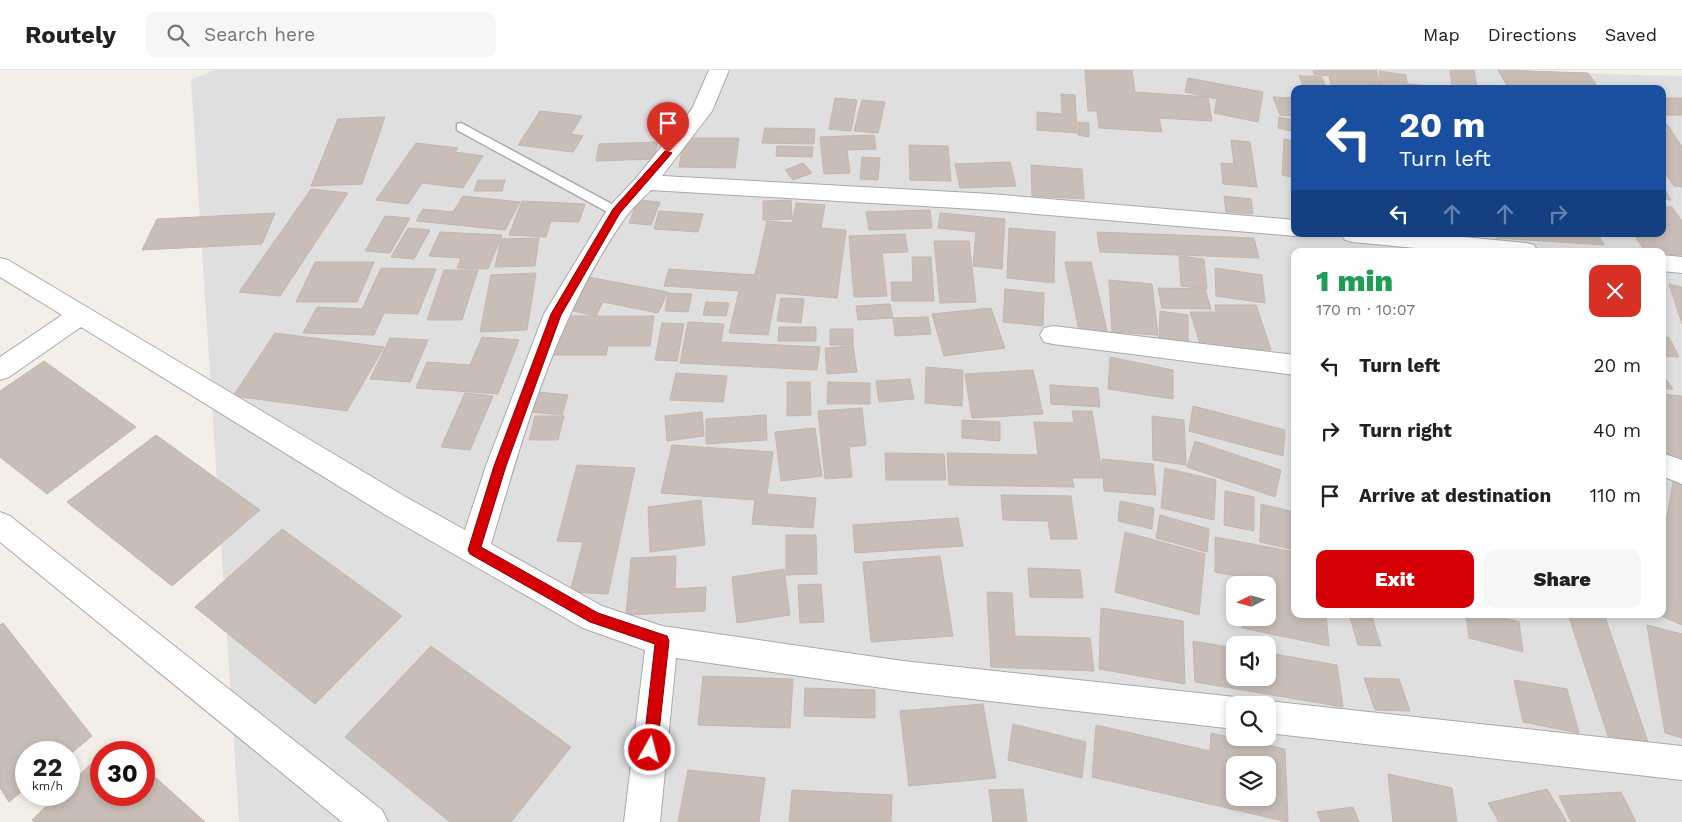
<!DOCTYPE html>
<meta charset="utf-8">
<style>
:root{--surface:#fff;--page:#f6f6f6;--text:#202124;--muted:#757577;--line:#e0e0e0;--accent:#d40005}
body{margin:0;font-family:"Work Sans",sans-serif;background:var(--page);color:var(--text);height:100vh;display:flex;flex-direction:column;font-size:19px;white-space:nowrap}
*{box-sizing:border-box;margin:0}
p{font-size:16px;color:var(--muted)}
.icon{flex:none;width:28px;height:28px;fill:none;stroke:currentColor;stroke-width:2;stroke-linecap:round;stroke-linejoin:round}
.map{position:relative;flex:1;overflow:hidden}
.side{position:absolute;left:1291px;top:178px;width:375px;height:370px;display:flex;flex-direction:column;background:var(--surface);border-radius:10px;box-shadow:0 2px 8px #0003}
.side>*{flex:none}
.banner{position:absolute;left:1291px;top:15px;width:375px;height:152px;border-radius:10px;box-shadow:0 2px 8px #0003;background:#1a4fa0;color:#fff;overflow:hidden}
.needle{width:32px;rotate:264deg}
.controls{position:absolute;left:1226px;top:506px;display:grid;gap:10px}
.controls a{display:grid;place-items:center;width:50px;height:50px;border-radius:10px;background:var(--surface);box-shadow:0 2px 8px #0003;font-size:25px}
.speed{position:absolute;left:15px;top:671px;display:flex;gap:10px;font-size:25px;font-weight:700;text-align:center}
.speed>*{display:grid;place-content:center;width:65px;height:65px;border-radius:50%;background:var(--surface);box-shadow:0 2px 8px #0003;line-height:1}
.speed small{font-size:12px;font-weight:400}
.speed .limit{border:8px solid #d22;background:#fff;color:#111}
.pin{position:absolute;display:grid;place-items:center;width:42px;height:42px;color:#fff;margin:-51px -21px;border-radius:50% 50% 50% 0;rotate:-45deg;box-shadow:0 0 5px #0007}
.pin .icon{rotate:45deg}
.me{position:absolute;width:55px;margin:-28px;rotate:7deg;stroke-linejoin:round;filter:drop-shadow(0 0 4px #0008)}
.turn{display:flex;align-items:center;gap:18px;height:105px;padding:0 25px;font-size:22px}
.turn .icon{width:65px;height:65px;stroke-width:2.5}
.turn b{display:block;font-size:35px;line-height:42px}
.lanes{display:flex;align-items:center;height:48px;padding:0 25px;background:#0003;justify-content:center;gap:25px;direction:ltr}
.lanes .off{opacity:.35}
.round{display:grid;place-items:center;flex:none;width:52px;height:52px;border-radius:10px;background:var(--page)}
.head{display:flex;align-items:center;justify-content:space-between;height:85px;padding:0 25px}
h1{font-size:30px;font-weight:800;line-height:38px;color:#1e9e55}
.primary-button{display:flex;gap:10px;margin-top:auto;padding:10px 25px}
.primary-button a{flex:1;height:58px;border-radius:10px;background:var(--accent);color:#fff;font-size:20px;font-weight:800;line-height:58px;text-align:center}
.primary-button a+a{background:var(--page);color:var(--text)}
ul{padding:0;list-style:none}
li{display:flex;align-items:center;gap:15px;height:65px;padding:0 25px}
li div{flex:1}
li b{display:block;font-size:19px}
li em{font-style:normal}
header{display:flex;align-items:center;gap:30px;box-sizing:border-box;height:70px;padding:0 25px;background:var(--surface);border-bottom:1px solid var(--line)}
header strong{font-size:24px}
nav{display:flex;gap:28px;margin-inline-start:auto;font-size:18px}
.search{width:350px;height:45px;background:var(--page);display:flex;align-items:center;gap:12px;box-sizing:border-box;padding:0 18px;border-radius:10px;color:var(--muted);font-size:19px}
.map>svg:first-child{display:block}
.residential{fill:#e0dfdf;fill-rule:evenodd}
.building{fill:#c8beb7;stroke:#c6b5a9;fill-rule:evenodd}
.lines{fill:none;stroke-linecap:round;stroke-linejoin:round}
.lane-casing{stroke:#a9a9a9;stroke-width:3}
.street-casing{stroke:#a9a9a9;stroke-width:2}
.lane{fill:#fff;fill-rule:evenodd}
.street{fill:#fff;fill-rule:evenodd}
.route{fill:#d40005;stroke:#8a0003}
</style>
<header>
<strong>Routely</strong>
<div class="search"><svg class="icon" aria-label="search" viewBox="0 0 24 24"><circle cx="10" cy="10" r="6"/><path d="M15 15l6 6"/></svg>Search here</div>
<nav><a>Map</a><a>Directions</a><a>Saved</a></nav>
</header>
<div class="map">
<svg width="1682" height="752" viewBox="0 0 1682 752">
<rect width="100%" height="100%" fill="#f3efe8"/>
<path class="residential" d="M214,0H1520L1533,2L1682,6V752H239L191,10ZM1295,19H1662V164H1295ZM1295,181H1662V544H1295ZM1235,515H1268V548H1235ZM1235,575H1268V608H1235ZM1235,635H1268V668H1235ZM1235,695H1268V728H1235Z"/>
<path class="building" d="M1085,0H1132L1135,22L1208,27L1212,51L1159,48L1162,62L1099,58L1097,41H1088Z
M1313,0H1376L1380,15L1371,14L1372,19H1332L1329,6L1314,4Z
M1450,0H1474L1477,19L1452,17Z
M1498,0L1588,3L1598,17L1509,19Z
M1379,1L1406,5L1408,19H1381Z
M1299,6H1321L1327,19H1304Z
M1188,8L1263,22L1258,52L1214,43L1217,29L1185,22Z
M1408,14L1446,17L1447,19H1410Z
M1061,24L1075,25L1077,63L1037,60V42L1062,44Z
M1273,27L1295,28V46L1280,45Z
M835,28L857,30L851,61L829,59Z
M1662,28H1682V45H1663Z
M862,30L885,32L878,63L854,61Z
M540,41L582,46L571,64L583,66L573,82L518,75Z
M385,47L362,114L311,116L338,49Z
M1279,47L1295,50V62L1278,58Z
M1078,52L1089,53V67L1078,65Z
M1662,54H1667L1682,77V117L1674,116L1662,98Z
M765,58L815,59L814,74L762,73Z
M874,65L876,79L847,80L850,103L824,104L820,67Z
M684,68H739L735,98L679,97Z
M1284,69L1295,71V108L1282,105Z
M1231,70L1250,72L1257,117L1223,114L1221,93L1234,94Z
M657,72L655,89L596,91L599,74Z
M416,73L458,78L455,82L483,86L463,118L422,113L408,134L376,130Z
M909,75L948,76L951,111L910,110Z
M777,76L813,77L812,87L776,86Z
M862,87L880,88L878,110L860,109Z
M1010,92L1016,116L960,118L955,94Z
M803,93L812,103L793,110L785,100Z
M1031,95L1082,99L1084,129L1032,126Z
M478,110H505L502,121H474Z
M1662,114L1671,130L1662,129Z
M311,119L348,123L280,226L239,222Z
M463,126L520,132L505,160L416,151L423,139L453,142Z
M1224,126L1251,129L1253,144L1226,142Z
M638,130L660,132L651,155L629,153Z
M791,130L792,149L763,150V131Z
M522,131L585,134L579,152L551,151L546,167L509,165Z
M796,133L825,135L821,158L846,160L837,228L776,223L768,265L729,263L739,221L664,216L669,199L755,205L767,151L792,153Z
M1662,137H1672L1682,151V185H1662V181H1645L1634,165L1664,166Z
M930,140L932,158L869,160L866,142Z
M659,141L703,144L698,162L654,159Z
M275,143L262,174L142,180L157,149Z
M940,143L1005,149L1002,199L973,196L976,162L938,158Z
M385,146L410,148L390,183L365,181Z
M408,158L430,160L414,189L391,187Z
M1009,158L1055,162L1054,213L1007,208Z
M440,162L502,165L488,199L457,198L461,188L429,186Z
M1097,162L1254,168L1259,188L1100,182Z
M905,164L908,182L882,183L887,226L854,227L849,166Z
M1494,164H1598L1604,175L1496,168Z
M539,168L535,196L495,197L501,169Z
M934,171H969L976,232L940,233Z
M1179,186L1204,189L1207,219L1181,216Z
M912,187H931L934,231H892L891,212H913Z
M315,192H374L357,232H296Z
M1065,192H1091L1108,265H1080Z
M381,198L436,199L418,244L384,243L374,265L303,263L317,237L362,239Z
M1215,198L1262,205L1265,233L1216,226Z
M444,200H478L462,250H427Z
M536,203L527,260L480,262L491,205Z
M588,207L668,222L658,243L603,232L596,246L569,240Z
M1109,210L1152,214L1158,265L1112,262Z
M1669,214L1682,217V254Z
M1158,218L1205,219L1211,239L1162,238Z
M1005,219L1044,223L1043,256L1003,252Z
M668,223L692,224L688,242L665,241Z
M781,228L804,229L801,253L777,251Z
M706,232L729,233L726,246L703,245Z
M890,234L893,248L858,250L856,236Z
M1215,235H1256L1271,280H1202L1190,242H1216Z
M991,238L1005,278L944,286L932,244Z
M1160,241L1188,245V272L1159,268Z
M561,246H654L650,276H608L606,285H551Z
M928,247L931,264L895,266L893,248Z
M688,252L724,254L721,272L820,277L817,300L680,293Z
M662,253L684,254L677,291L655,290Z
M779,257H816V271H778Z
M830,259H853V275H830Z
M275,263L384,277L347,341L233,326Z
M482,267L519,270L498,324L416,318L427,292L470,295Z
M1662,267H1669L1679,287L1662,286Z
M390,268L428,270L410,312L370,309Z
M853,276L857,302L827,304L825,278Z
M1110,287L1173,300V329L1108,319Z
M44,291L136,357L47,424L0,387V321Z
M926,297L963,300L962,336L925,333Z
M1033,300L1043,344L972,348L965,304Z
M676,303L727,306L723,332L670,330Z
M1662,304L1673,319H1662Z
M910,309L914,329L879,332L876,311Z
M787,312H810L811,345L787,346Z
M828,312L870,313V334H827Z
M1050,315L1098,318L1100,337L1051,334Z
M538,322L568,325L562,345L531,342Z
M465,323L493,326L470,380L441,377Z
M1662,324L1682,326V390L1662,388Z
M1193,336L1285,360L1283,386L1189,361Z
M862,338L866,375L849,377L852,407L825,409L818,341Z
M1072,341H1092L1103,408H1072L1074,417L949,415L947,383L1038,385L1034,352L1074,353Z
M702,342L704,366L667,371L665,346Z
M766,345L767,370L706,374V349Z
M535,346H564L558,370H529Z
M1152,346L1184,350L1186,395L1153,390Z
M962,350L1000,352V371L962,368Z
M815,358L822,406L781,411L775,362Z
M156,365L260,440L172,516L67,432Z
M1195,371L1281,400L1275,427L1187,397Z
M672,375L773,382L767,424L816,428L813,458L752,454L755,430L661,423Z
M885,383L944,384L946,410H886Z
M1102,389L1153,394L1156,425L1104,421Z
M577,395L635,398L608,524L570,522L583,472L557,471Z
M1165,398L1216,410L1214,450L1161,438Z
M1674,407L1682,410V555L1657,544H1662V475Z
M1225,421L1254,427V461L1224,455Z
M1001,425L1071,426L1077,469H1051L1048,451L1003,450Z
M701,430L705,475L650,482L648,437Z
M1120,431L1154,438L1152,459L1118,451Z
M1261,434L1295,442V480L1260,472Z
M1160,445L1209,459L1207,482L1156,468Z
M958,448L963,476L855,483L853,455Z
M282,459L402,546L315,634L195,537Z
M1125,462L1205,484L1199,545L1115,522Z
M786,465H816L817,504L786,505Z
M1215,467L1295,482V544H1326L1329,576L1242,558V548H1268V515H1241V507L1215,502Z
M676,486L675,519L706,517L705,541L626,545L631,488Z
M940,486L953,566L871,572L863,492Z
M1028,498L1080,500L1083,528L1030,527Z
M784,499L790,545L737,553L732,507Z
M821,514L824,552L800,553L798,515Z
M987,522L1012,523L1015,566L1090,568L1094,601L991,597Z
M1101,538L1183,551L1185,614L1099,599Z
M1349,544H1371L1381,576L1358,575Z
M1466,544H1486L1519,552L1523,582L1469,568Z
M1568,544H1604L1648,672L1608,666Z
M3,553L92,666L69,685V682H26V718L9,732L0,718V555Z
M1647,555L1682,564V668L1665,663Z
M1193,571L1235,578V608H1268V583L1337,595L1343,637L1195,612Z
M431,576L571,677L511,752H450L345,667Z
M703,606L793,609L790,658L698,655Z
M1364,608L1399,609L1410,641L1375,640Z
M1514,610L1567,619L1579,663L1523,652Z
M805,618L875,620V648L804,646Z
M983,634L996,708L909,716L900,641Z
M1013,654L1086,672L1082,708L1008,690Z
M1096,655L1210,681L1211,663L1285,679L1288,752L1092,707ZM1235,695H1268V728H1235Z
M115,672L127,682H103Z
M101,684V725H144V697L205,752H34L32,750L58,725H69V715Z
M688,700L765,708L759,752H678Z
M1388,704L1452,718L1457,752H1393Z
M1023,719L1027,752H993L989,720Z
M1547,719L1567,752H1499L1488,733Z
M792,720L892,725L891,752H789Z
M1621,722L1636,752H1571L1559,726Z
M1353,737L1359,752H1321L1317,742Z"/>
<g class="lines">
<g class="lane-casing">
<path id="lane" d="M461,53L621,139L623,142L617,146L613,145L457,60V54Z"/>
</g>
<g class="street-casing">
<path id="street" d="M709,0H729L712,41L662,106L991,124L1295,150V164H1303L1295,166L991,140L651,120C642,129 632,138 625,148C557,245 524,362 491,474L602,536L662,556L903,591L1235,627L1247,632L1248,635H1235V659L903,621L676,588L660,752H624L645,580L583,558L384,444L81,257L9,307L0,310V287L62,245L0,207V188L8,190L404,426L465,460L486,396L544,244L609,137L637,107L692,39Z
M1341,164H1433L1526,173L1534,175L1538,181H1446L1353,172L1345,170Z
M1662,185L1682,187V203L1662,201Z
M1053,256L1295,285V305L1053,274L1044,272L1040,265L1044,258Z
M1662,383L1682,390V414L1662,406Z
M0,442L10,446L382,740L388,752H342L0,472Z
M1268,631L1682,676V710L1268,663V635H1257Z"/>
</g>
<use href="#lane" class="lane"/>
<use href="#street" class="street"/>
</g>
<path class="route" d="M665,81L672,83L620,143L561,245L506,396L481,477L598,543L667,566L669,571L657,680L655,684L650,686L645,684L643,680L655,574L590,552L470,484L468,480L494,396L551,244L613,139Z"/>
</svg>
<div class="controls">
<a><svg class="needle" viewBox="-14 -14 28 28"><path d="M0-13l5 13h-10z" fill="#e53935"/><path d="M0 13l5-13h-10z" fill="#757577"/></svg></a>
<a><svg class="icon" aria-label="sound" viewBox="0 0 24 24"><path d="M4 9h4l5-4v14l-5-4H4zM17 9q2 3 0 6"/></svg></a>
<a><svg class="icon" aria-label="search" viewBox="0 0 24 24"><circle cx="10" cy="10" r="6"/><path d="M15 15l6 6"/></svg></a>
<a><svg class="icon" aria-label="layers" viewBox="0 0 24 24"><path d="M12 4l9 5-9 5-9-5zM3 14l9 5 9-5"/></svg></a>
</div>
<div class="speed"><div>22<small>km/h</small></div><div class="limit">30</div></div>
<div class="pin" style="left:668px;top:83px;background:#d93025"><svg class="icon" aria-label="arrive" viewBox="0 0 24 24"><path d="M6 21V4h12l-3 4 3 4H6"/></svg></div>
<svg class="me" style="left:650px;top:680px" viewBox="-20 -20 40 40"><circle r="17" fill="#d40005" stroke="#fff" stroke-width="3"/><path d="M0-11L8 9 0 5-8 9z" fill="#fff"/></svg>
<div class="banner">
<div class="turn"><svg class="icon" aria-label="left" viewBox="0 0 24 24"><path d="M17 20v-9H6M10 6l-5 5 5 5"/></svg><div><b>20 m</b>Turn left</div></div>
<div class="lanes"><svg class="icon" aria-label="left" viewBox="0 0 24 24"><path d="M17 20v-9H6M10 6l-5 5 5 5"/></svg><svg class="icon off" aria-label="ahead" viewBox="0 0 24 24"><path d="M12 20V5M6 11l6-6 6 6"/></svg><svg class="icon off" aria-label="ahead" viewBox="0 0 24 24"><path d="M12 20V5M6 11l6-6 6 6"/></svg><svg class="icon off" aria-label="right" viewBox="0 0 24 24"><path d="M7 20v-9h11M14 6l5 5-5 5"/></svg></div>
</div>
<section class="side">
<div class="head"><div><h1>1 min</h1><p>170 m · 10:07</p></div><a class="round" style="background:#d93025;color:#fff"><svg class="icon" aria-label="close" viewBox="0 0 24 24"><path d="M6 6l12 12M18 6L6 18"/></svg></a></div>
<ul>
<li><svg class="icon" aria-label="left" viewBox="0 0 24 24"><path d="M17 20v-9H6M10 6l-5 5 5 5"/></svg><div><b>Turn left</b></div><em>20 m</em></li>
<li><svg class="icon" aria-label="right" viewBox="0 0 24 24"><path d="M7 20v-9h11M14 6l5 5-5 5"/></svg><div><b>Turn right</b></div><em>40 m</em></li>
<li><svg class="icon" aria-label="arrive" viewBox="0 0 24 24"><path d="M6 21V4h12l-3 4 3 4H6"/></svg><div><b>Arrive at destination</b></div><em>110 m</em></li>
</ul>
<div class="primary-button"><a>Exit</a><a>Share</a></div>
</section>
</div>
